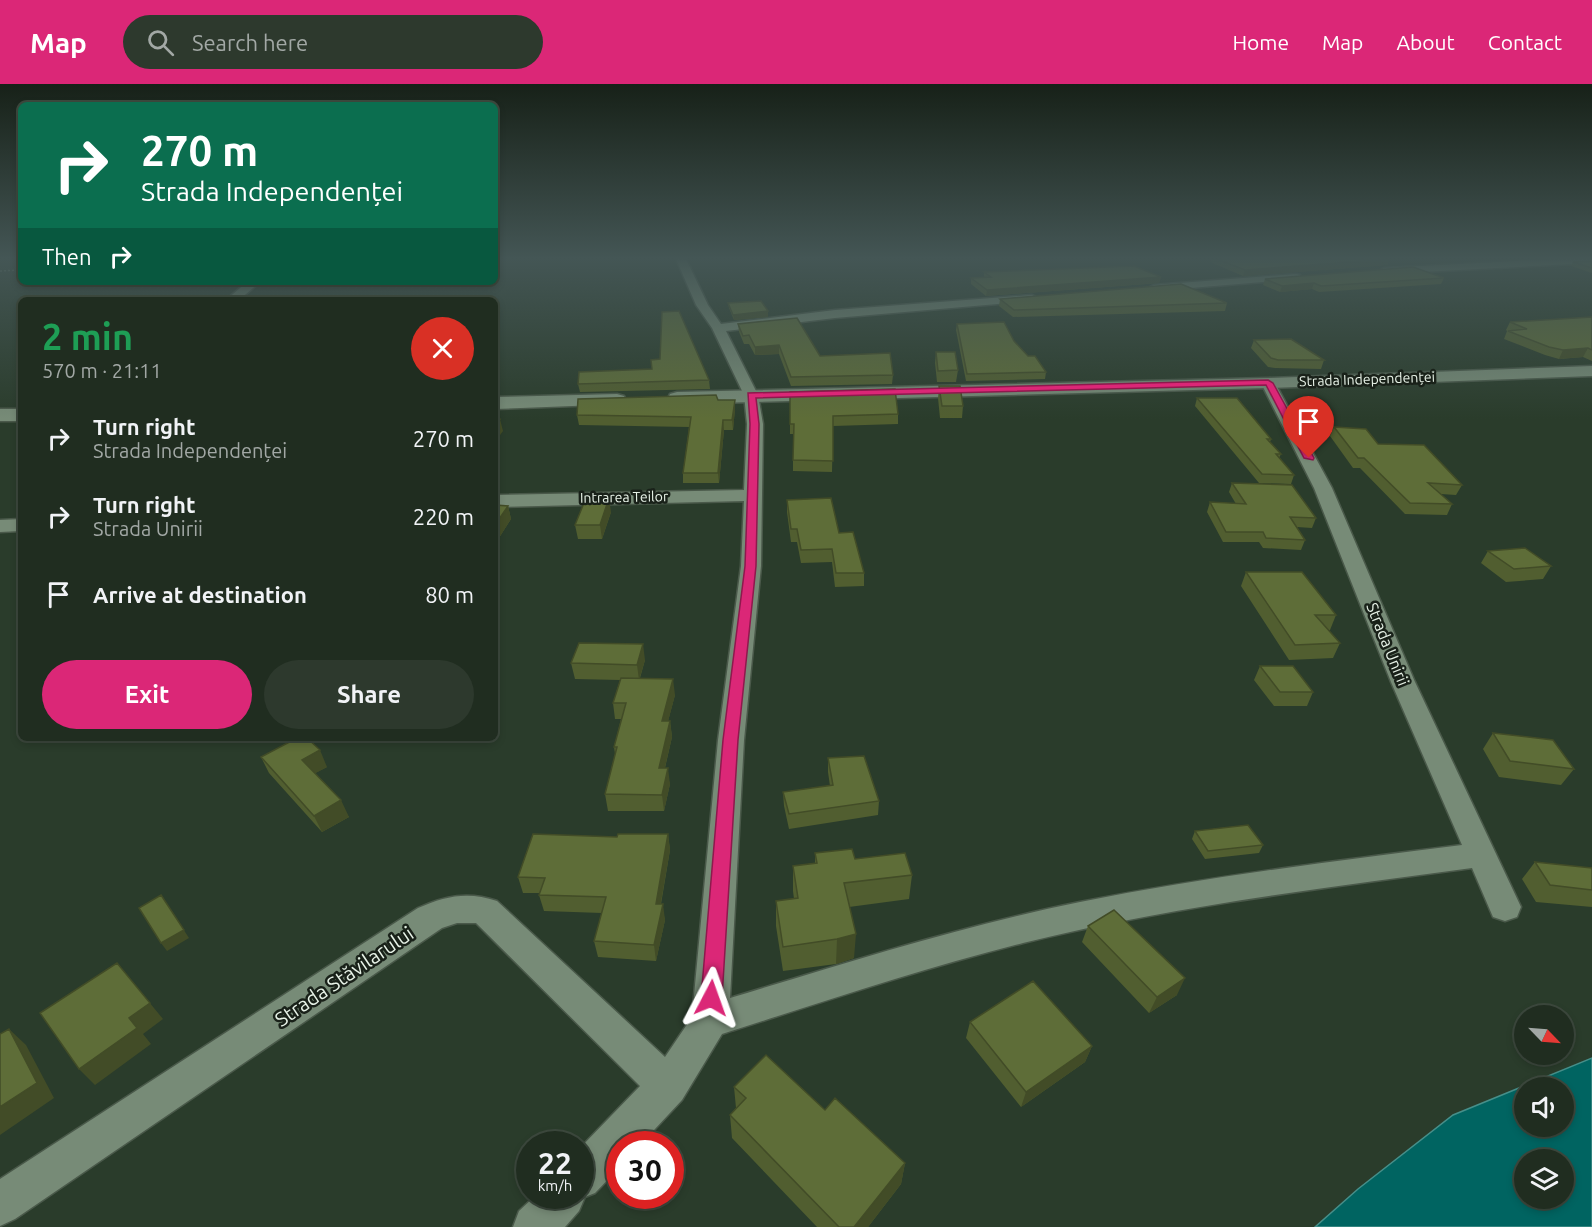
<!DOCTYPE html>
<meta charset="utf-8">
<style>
:root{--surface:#202d20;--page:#2d392d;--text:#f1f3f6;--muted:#a2a8a5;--line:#3d493e;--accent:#db2777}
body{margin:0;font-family:Ubuntu,sans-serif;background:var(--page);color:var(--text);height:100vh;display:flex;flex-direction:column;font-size:22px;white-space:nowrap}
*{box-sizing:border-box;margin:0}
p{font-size:20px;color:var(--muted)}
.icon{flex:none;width:33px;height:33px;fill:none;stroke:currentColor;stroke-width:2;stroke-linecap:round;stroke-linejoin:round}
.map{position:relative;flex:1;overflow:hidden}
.panel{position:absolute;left:18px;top:213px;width:480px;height:444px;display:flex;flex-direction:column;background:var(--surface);border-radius:9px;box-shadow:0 3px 9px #0003,0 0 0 2px var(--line)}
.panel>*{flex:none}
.banner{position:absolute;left:18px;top:18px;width:480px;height:183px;border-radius:9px;box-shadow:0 3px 9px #0003,0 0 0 2px var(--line);background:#0b6e4f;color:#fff;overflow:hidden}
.needle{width:39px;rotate:115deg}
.tools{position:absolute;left:1514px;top:921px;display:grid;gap:12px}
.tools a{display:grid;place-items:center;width:60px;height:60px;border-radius:50%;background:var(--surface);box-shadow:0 3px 9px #0003,0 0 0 2px var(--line);font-size:30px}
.speed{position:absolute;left:516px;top:1047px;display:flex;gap:12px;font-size:30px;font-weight:700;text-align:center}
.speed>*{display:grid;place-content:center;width:78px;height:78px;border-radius:50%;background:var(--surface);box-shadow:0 3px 9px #0003,0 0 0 2px var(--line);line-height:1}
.speed small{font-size:15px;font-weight:400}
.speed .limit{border:9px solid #d22;background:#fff;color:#111}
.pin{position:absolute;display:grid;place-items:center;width:51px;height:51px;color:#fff;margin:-62px -26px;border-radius:50% 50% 50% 0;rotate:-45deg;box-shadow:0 0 6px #0007}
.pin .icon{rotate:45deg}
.me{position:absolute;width:66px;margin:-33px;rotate:4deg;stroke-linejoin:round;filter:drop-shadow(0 0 4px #0008)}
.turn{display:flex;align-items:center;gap:21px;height:126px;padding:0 24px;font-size:27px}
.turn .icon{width:78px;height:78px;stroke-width:2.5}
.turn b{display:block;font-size:42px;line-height:51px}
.then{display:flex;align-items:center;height:57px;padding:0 24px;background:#0003;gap:12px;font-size:22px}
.round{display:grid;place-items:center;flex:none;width:63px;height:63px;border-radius:32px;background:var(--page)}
.summary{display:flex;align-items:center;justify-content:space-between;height:102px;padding:0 24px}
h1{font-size:36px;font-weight:700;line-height:45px;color:#1e9e55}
.cta{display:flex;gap:12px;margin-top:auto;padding:12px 24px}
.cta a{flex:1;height:69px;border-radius:36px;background:var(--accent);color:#fff;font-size:24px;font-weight:700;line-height:69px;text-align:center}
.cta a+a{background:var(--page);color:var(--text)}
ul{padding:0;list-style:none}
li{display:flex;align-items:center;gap:18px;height:78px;padding:0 24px}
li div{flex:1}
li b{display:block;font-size:22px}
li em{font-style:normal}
header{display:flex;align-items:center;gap:36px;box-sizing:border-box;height:84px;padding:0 30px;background:var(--accent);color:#fff}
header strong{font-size:28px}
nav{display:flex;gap:33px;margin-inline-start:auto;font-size:21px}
.search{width:420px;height:54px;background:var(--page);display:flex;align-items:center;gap:15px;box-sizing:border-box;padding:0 21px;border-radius:33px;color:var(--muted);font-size:22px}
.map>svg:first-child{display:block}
.water{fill:#006461;stroke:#468f8a;stroke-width:1.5;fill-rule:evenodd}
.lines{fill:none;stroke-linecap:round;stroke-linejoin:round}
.minor-casing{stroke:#4a594a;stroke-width:3}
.tertiary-casing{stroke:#4a594a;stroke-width:3}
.path{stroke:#819082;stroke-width:1.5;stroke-dasharray:2 2;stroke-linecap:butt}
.minor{fill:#778b77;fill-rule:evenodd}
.tertiary{fill:#778b77;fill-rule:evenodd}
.wall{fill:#515e30}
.shaded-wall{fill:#424c27}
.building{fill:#5e6d38;stroke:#424c27;stroke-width:1.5}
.route{fill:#db2777;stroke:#8e194d;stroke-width:1.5}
.labels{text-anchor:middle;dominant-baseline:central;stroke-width:5;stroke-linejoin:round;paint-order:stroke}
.far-street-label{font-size:14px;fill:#e8f3e8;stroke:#192119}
.street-label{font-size:16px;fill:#e8f3e8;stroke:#192119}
.near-street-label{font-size:20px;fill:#e8f3e8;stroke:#192119}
</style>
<header>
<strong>Map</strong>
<div class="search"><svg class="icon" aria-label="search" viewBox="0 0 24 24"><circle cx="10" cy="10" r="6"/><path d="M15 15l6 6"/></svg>Search here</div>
<nav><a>Home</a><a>Map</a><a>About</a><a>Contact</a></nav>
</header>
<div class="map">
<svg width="1592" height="1143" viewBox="0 0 1592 1143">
<rect width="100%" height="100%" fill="#2a3c2b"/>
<path class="water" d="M1592,974V1143H1315L1358,1105L1453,1031ZM1524,1004H1563V1042H1524ZM1524,1076H1563V1114H1524Z"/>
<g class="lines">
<g class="minor-casing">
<path id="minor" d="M676,175H686L708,221L721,240L835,226L1032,211L1038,214L1032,217L835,234L726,247L758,311L763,340L761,482L744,656L730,914C846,879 961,842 1080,818C1206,793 1334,777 1462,761L1391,598L1314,404L1261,299L1268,295L1275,299L1332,404L1415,598L1521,823L1517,833L1505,837L1493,833L1472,784C1322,804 1170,823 1023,859C921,885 822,918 722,950L682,1016L641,1060H620V1083L595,1109L585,1113L579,1127L565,1143H513L519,1127L535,1112H580V1064L640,1002L476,839H457L442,844L15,1135L0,1142V1095L418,824C445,812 468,807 497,817L665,973L692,933L718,656L741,482L744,417L495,423V411L744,406L747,340L744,311L712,244L696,221Z
M1555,175H1592V179L1384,190L1379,187L1384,184Z
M1296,190L1300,191V195L1154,207L1148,204L1154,201Z
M247,198H260L239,216H226Z
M21,435V447L0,448V436Z"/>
</g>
<g class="tertiary-casing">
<path id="tertiary" d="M1592,282V292L1268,304L677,320L670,318L668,314L670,310L677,308L1268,294Z
M617,310L624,312L626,316L624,320L495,325V313Z
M0,325H21V337H0Z"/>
</g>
<path class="path" d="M0,187L21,186"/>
<use href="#minor" class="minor"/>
<use href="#tertiary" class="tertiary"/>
</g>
<path class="wall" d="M1211,175H1390L1387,181L1243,192L1210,178Z
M1592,177V189L1571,182L1573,178Z
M984,188L1161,193L1159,199L986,212L971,200V194L984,193Z
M1444,194L1441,200L1319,208L1312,205L1280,208L1263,201L1265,195Z
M1000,215L1227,219L1225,227L1013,233L999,222Z
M728,219L768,233L734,236L729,224Z
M1592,233V277L1583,273L1559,275L1545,271L1504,255L1507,247L1506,246L1510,238Z
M738,240L820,272L893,291L892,300L791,302L779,270L755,271L749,260H744L739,248Z
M957,240L1014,257L1028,272L1046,288L1045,295L966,297L956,246Z
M1254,256L1324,276L1321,285L1275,284L1268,283L1251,264Z
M936,268L958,286L956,298H937L935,279Z
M709,296L710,305L580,308L578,300Z
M939,302L963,322L962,334H940L938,314Z
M790,308L898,330V340L833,342L832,388L793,387V350H790Z
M1197,314L1271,355L1270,358L1281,370L1279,374L1294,391L1291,400L1259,399L1195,322Z
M718,316H735V325L733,346H724L719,399H683V389L689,343L579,341L577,331Z
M1334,343L1378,360L1462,401L1456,411L1441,410L1452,420L1447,431L1405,430L1360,384H1353L1330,352Z
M1232,399L1316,434L1312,444L1297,443L1305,456L1301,466L1263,464L1259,458H1223L1207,428L1210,418L1236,420L1229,408Z
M787,416L839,449L864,489V502L835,503L832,478L801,479L797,458H791L787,428Z
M495,421L508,422L511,435L497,457L495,456Z
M611,428L602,455H578L575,441Z
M1488,467L1551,482L1543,495L1506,498L1481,479Z
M1246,488L1336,531L1330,546H1328L1340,559L1333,574L1289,576L1241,502Z
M645,576L640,594L675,611L668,637H670L672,653L665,684L670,700L664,727H608L605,710L615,670L614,663L621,635H615L613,619L620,596L575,595L571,579Z
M1260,582L1313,608L1307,622H1274L1254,596Z
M1493,649L1574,685L1561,701L1499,693L1483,665Z
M261,673L327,683L315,689L349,733L322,748L269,689Z
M828,674L879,717L878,731L789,745L784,722L783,708L830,702L828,688Z
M1195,747L1263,761L1259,769L1205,775L1192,755Z
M668,750L670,766L661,820L665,836L656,877L598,873L594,857L602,829L544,827L539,811L540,809H523L518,793L617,753Z
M815,769L855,775L912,791L909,815L849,823L854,874L836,880L783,887L776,842V817L794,815L793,807V782L815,779Z
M1535,778L1592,784V823L1536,818L1522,795Z
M1088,842L1177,911L1149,929L1082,858Z
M970,938L1092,962L1085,978L1021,1023L966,954Z
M734,1003L825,1026L905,1079L901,1100L868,1143H817L732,1054L730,1031L736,1024Z"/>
<path class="shaded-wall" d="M1390,175L1387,181L1243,192L1245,186Z
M1161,193L1159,199L986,212L987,206Z
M1314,199L1312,205L1280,208L1282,202Z
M768,227V233L734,236L733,231Z
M779,261V270L755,271V263Z
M1588,264L1583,273L1559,275L1563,266Z
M735,316V325L733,346L732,336Z
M500,335L503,347L495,358V341Z
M723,336L724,346L719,399L718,389Z
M609,414L611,428L602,455L600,441Z
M508,422L511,435L497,457L495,447V441Z
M643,560L645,576L639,596L637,581Z
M673,595L675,611L664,653L662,637Z
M670,637L672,653L661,700L659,684Z
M320,666L327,683L310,692L302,676Z
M668,684L670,700L664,727L662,711Z
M341,716L349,733L322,748L314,732Z
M668,750L670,766L658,835L656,820Z
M161,811L189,854L167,867L161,859Z
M663,820L665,836L656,877L654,861Z
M856,850L854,874L836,880L837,855Z
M117,879L163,935L143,950L151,960L95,1001L79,985L129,934Z
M1185,894L1177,911L1149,929L1157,913Z
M9,945L26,961L54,1014L0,1051V1023Z
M1092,962L1085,978L1021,1023L1026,1008Z
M905,1079L901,1100L868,1143H854Z"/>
<path class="building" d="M1217,175H1389L1245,186Z
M1592,177V184L1573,178Z
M1134,182L1161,193L987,206L971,194L991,193L984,188Z
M1413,183L1444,194L1321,202L1314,199L1282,202L1265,195Z
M1181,200L1227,219L1014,226L1000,215Z
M761,217L768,227L733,231L728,219Z
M679,227L709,296L578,300L579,288L652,285L651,276L660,275L662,228Z
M1592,233V266L1588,264L1563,266L1549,263L1508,247L1527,245L1510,238Z
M797,234L820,272L890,269L893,291L791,293L779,261L755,263L749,251L743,252L738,240Z
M1004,238L1014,257L1028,272H1035L1046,288L967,290L957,240Z
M1291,255L1324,276H1278L1271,274L1254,256Z
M936,268H955L958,286L938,287Z
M939,302H960L963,322H942Z
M895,305L898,330L833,332V377L793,376L794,340H790V308Z
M716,311L718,316H735L732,336H723L718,389H683L691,333L577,331L578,315Z
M1197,314H1237L1271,355H1267L1281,370H1276L1294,391L1262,390Z
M495,331L500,335L495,341Z
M1334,343L1366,345L1378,360L1424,361L1462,401L1428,399L1452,420L1410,419L1364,374H1358Z
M1232,399L1292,401L1316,434L1290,433L1305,456L1266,454L1263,448H1226L1210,418L1246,420Z
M586,414H609L600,441H575Z
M831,414L839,449L853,448L864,489H836L832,465L801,466L797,445H791L787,416Z
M495,421L508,422L495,441Z
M1525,464L1551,482L1514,485L1488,467Z
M1246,488H1302L1336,531H1315L1340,559L1295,561Z
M579,559L643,560L637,581L571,579Z
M1260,582H1293L1313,608H1280Z
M621,594L673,595L662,637H670L659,684H668L662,711L605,710L617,663H614L626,619H613Z
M1493,649L1553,656L1574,685L1510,677Z
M297,654H307L320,666L302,676L341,716L314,732L261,673Z
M864,672L879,717L789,730L783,708L833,701L828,674Z
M1248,741L1263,761L1208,767L1195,747Z
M533,750L617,753L618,750H668L656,820H663L654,861L594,857L606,813L539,811L545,794L518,793Z
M852,765L855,775L905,769L912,791L844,799L856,850L837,855L783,863L776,817L798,814L793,782L817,779L815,769Z
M1535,778L1592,784V806L1550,801Z
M161,811L184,846L161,859L139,824Z
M1114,826L1185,894L1157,913L1088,842Z
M117,879L150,919L129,934L137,944L79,985L40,929Z
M1033,897L1092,962L1026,1008L970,938Z
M9,945L37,999L0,1023V950Z
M766,971L825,1026L835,1014L905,1079L854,1143H839L730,1031L746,1014L734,1003Z"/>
<linearGradient id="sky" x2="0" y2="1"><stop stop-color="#172118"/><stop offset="0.52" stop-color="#445655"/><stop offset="1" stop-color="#445655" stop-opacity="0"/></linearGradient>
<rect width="1592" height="335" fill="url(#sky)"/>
<path class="route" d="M1268,296L1273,299L1314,374L1313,376L1304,374L1266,301L756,314L759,340L756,482L738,656L722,914L719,920L711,923L704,920L701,914L723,656L745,482L750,340L748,309Z"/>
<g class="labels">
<g class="far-street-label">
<text transform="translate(1367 295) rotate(-2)">Strada Independenței</text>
<text transform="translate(624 413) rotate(-1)">Intrarea Teilor</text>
</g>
<g class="street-label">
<text transform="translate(1388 560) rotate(68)">Strada Unirii</text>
</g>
<g class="near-street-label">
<text transform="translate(344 892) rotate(-34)">Strada Stăvilarului</text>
</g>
</g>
</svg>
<div class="tools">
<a><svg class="needle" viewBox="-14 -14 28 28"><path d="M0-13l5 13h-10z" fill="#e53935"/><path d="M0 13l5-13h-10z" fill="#a2a8a5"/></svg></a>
<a><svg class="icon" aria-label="sound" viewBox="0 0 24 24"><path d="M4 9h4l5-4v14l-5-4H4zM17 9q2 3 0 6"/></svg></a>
<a><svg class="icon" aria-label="layers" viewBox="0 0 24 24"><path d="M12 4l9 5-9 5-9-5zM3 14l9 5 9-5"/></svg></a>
</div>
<div class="speed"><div>22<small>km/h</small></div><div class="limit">30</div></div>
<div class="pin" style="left:1309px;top:374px;background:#d93025"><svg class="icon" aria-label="arrive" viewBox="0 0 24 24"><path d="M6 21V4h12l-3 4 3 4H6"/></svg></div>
<svg class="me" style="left:711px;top:914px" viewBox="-20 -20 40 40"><path d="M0-17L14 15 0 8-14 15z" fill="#db2777" stroke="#fff" stroke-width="4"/></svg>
<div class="banner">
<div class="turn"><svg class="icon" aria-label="right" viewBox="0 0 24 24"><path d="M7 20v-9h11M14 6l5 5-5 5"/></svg><div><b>270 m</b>Strada Independenței</div></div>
<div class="then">Then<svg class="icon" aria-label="right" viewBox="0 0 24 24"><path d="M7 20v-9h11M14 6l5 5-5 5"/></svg></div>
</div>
<section class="panel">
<div class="summary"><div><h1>2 min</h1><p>570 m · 21:11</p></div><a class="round" style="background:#d93025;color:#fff"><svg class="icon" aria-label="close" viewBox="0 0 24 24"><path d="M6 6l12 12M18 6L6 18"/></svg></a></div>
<ul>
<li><svg class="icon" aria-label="right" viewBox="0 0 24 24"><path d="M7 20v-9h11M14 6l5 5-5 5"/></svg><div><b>Turn right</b><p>Strada Independenței</p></div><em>270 m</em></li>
<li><svg class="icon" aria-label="right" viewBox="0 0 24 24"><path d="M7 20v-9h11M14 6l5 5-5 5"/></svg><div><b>Turn right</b><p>Strada Unirii</p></div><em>220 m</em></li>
<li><svg class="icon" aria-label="arrive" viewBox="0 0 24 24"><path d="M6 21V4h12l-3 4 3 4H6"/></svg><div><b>Arrive at destination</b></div><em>80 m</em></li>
</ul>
<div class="cta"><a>Exit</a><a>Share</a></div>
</section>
</div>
